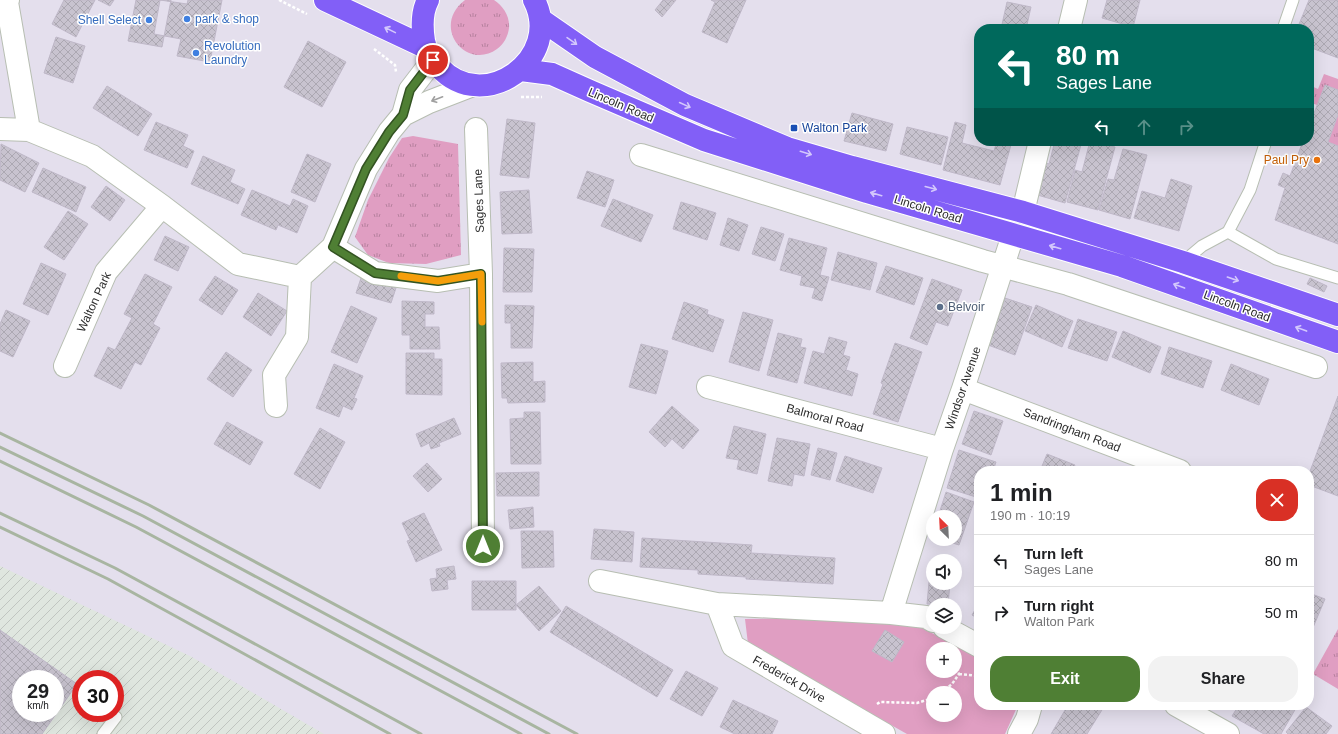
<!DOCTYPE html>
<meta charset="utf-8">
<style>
:root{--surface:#fff;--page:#f2f2f2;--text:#202124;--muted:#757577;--line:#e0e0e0;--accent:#4f7f34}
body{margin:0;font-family:Arial,sans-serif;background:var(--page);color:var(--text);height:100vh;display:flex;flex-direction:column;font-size:15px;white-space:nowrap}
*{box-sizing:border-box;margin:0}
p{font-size:13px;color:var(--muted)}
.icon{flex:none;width:22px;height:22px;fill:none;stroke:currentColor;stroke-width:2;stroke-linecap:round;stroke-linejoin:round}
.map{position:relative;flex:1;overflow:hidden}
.panel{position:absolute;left:974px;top:466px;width:340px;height:244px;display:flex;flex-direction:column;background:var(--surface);border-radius:16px;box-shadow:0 4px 16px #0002}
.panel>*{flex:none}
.guide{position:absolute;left:974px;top:24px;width:340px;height:122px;border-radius:16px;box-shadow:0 4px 16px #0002;background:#00695c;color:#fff;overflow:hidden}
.needle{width:26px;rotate:336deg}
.controls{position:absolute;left:926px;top:510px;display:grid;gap:8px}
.controls a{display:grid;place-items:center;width:36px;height:36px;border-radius:50%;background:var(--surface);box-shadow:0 4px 16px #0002;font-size:20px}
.speed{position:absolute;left:12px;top:670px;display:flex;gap:8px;font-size:20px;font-weight:700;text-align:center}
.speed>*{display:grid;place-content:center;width:52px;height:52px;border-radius:50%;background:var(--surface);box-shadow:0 4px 16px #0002;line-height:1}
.speed small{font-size:10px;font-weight:400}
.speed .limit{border:6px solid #d22;background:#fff;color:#111}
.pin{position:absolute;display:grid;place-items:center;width:34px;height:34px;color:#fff;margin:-17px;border:2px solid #fff;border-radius:50%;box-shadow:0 1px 4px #0007}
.me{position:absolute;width:44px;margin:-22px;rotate:0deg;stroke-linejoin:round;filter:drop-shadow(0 0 3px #0008)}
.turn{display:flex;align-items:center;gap:14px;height:84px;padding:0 16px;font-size:18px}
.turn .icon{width:52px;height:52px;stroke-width:2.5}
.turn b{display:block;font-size:28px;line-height:34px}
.lanes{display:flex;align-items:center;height:38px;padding:0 16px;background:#0003;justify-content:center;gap:20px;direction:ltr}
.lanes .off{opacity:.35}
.round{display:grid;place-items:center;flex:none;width:42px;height:42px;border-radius:16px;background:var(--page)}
.summary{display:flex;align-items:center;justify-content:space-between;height:68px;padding:0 16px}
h1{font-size:24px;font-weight:700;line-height:30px}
.button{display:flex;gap:8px;margin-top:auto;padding:8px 16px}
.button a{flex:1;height:46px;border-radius:16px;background:var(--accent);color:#fff;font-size:16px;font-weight:700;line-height:46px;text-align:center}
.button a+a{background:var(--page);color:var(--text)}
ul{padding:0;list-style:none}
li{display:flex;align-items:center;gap:12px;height:52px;padding:0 16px;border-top:1px solid var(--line)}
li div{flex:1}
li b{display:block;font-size:15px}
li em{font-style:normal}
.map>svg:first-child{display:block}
.industrial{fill:url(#industrial-furrows);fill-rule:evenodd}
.grass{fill:url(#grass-tufts)}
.park{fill:#e09ec2;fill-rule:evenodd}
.building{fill:url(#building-cross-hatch);stroke:#bfb8c8;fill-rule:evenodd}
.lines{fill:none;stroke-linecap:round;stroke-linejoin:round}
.lane-casing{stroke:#b7beb2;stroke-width:13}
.street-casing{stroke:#b7beb2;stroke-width:24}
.highway-casing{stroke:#fff;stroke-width:24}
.path{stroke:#fff;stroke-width:2.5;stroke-dasharray:3 2;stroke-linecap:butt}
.lane{stroke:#fff;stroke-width:11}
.street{stroke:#fff;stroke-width:22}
.highway{stroke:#825ff7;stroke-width:22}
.rail{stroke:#a8b5a1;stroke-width:3}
.oneway{stroke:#d3c7fc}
.oneway2{stroke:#a0a0a0}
.route-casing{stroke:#335322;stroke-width:10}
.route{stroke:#4f7f34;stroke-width:7}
.slow{stroke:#f59e0b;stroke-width:7}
.shop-dot{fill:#3f7fe0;stroke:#fff;stroke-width:1.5}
.transit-dot{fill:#1a4fb4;stroke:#fff;stroke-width:1.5}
.food-dot{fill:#e8710a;stroke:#fff;stroke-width:1.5}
.service-dot{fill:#5c6f8a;stroke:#fff;stroke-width:1.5}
.labels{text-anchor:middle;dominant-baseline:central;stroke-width:3;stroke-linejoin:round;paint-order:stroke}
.shop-label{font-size:12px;fill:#366cbe;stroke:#fff;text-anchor:start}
.street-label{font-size:12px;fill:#2c2c2c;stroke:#fff}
.transit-label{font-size:12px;fill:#164399;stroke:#fff;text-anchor:start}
.food-label{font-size:12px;fill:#c56008;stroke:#fff;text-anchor:end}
.service-label{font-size:12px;fill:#4e5e75;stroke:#fff;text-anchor:start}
</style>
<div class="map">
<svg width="1338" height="734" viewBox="0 0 1338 734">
<defs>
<pattern id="industrial-furrows" width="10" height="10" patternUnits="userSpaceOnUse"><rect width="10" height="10" fill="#dfe6df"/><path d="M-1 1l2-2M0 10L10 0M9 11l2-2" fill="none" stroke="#c0c5c0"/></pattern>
<pattern id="grass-tufts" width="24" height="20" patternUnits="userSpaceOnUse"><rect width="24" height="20" fill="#e09ec2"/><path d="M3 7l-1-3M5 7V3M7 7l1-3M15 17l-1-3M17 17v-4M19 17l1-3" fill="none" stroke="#b6819e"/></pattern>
<pattern id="building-cross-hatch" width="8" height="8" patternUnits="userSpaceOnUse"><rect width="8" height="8" fill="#c8c3cf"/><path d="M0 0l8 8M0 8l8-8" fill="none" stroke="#aca8b2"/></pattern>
</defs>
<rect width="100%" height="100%" fill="#e4dfed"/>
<path class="industrial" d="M0,566L190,656L324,734H0ZM21,679H55V713H21ZM81,679H115V713H81Z"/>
<path class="grass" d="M465,0H494C503,6 510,16 509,28C508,36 504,44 497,49C467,71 430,27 465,0Z
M1324,74L1338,79V90L1325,85L1317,105L1309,102V85L1318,89Z
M1338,115V146L1328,142Z
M413,136L458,144L461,255L426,264L389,263L368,255L355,237L368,200L389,158L402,138Z
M1338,629V689L1313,674Z"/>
<path class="park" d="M820,618L920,627L979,657V705H1018L1005,734H907L748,644L745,619ZM933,649H955V671H933ZM933,693H955V715H933Z"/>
<path class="building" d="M64,0H95L76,37L52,24Z
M98,0H114L110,6Z
M136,0H171L162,47L128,41Z
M160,0L187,4L188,0H222L210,62L177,56L181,39L154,34Z
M663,0H676L662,17L655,10Z
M711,0H746L727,43L702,32L715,2Z
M1107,0H1140L1133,27L1102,18Z
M1309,0H1338V58L1309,47V29H1297Z
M1007,2L1031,7L1026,29H1001Z
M56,37L85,46L73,83L44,73Z
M308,41L346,62L322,107L284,87Z
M1325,85L1338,90V115L1328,142L1338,146V244L1275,220L1285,188L1278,185L1283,173L1290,176L1303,141H1309V126Z
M107,86L152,114L138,136L93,108Z
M852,113L893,124L886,151L844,141Z
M507,119L535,123L529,178L500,175Z
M156,122L188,135L183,146L194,151L187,168L144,150Z
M955,122L966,125L962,143L994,151L997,141H1012L1000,185L943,170Z
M907,127L948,137L941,165L900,154Z
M1055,141H1082L1065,203L1034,194L1043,162L1049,164Z
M1090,141L1115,147L1098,210L1067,202L1075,170L1082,172Z
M1,144L39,163L25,192L0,180Z
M1123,149L1147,155L1130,219L1099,210L1108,179L1114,180Z
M307,154L331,164L315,202L291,192Z
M203,156L235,170L230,182L245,189L238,204L191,184Z
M43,168L86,187L76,212L32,192Z
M587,171L614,180L605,207L577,198Z
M1171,179L1192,186L1179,231L1134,218L1142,191L1165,198Z
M106,186L125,200L110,221L91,207Z
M252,190L290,206L293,199L308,206L297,233L278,225L276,230L241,215Z
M529,190L532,233L502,234L500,192Z
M613,199L653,215L641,242L601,226Z
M681,202L716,213L707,240L673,229Z
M68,211L88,224L64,260L44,247Z
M728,218L748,225L739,251L720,245Z
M761,227L784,234L775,261L752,254Z
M165,236L189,247L178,271L154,260Z
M789,238L827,248L820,275L829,277L822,301L812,298L815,288L800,285L802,276L780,270Z
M504,248L534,249L532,292H503Z
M838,252L877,263L870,290L831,280Z
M41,263L66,274L48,315L23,304Z
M886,266L923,278L914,305L876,292Z
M145,274L172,287L153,324L160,328L141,365L135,362L121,389L94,376L108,347L115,350L132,318L124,314Z
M215,276L238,290L222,315L199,300Z
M361,278L396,288L391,303L356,293Z
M1310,278L1327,286L1324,292L1307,284Z
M932,279L962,290L948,326L936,322L927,345L910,338Z
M258,293L287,311L271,336L243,317Z
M1005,298L1032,307L1015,355L988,345Z
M402,301L434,302V314H425V327H439L440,349H410V335H402Z
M684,302L708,310L707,314L724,320L713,352L672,339Z
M505,305L534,306L532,348H511V323H505Z
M1036,305L1073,321L1062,347L1025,331Z
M351,306L377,318L357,363L331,352Z
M6,310L30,321L13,357L0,351V324Z
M743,312L773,320L759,371L729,362Z
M1078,319L1117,332L1107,361L1068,348Z
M1123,331L1161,347L1150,373L1112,357Z
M778,333L802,339L800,347L806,348L797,383L767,375Z
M829,337L847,342L843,355L850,357L846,370L858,374L852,396L804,383L813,351L824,354Z
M895,343L922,352L898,422L873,414L883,384L881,383Z
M641,344L668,351L656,394L629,387Z
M1169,347L1212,361L1203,388L1161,374Z
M226,352L252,370L233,397L207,379Z
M406,353H434V359H442V395L406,394Z
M533,362V382L545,381V402L508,403L507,398H502L501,363Z
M334,364L363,376L354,398L357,399L352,410L343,406L339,417L316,408Z
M1231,364L1269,379L1259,405L1221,390Z
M1338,396V496L1309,485V474Z
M672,406L699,430L683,449L672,439L665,447L649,432Z
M974,411L1003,421L991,455L962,444Z
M524,412H540L541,464H511L510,419L524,418Z
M454,418L461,434L439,443L440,446L431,449L429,443L421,447L416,434Z
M227,422L263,442L250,465L214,444Z
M734,426L766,434L757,474L737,469L739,460L726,458Z
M320,428L345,442L320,489L294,474Z
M777,438L810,444L804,476L794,474L792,486L768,481Z
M818,448L837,453L830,480L811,475Z
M959,450L996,462L993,471H979V487L976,497L947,488Z
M1047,454L1075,465L1072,471H1040Z
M845,456L882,468L873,493L836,481Z
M427,463L442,479L428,492L413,476Z
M539,472V496H497L496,473Z
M946,492L974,502L959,545L940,539H955V517H938Z
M533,507L534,527L510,529L508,510Z
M424,513L442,550L416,562L407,541L410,540L402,523Z
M594,529L634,532L632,562L591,559Z
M521,531H553L554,567L522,568Z
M642,538L752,545L751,553L835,558L833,584L746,579V577L698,574V570L640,567Z
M931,560L944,561H933V583H950L948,605L927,604Z
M454,566L456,579L447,580L448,589L432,591L430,579L437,578L436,569Z
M472,581H516V610H472Z
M539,586L561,611L539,631L516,605Z
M1309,593L1325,599L1309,637Z
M979,603V619L972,615Z
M566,606L673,670L657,697L550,632Z
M0,630L77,684L42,734H0ZM21,679H55V713H21Z
M885,630L904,642L892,662L872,651Z
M686,671L718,688L702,716L670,699Z
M733,700L778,721L772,734H735L720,727Z
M1068,705H1105L1087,734H1051Z
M1239,705H1291L1296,708L1281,734H1264L1232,716Z
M1306,707L1332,726L1326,734H1288L1286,732Z"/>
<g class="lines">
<g class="lane-casing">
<path id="lane" d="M1283,29L1293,0
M1228,232L1276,259L1338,278
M1183,262L1202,246L1228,232L1250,190L1266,141
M103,734L116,717"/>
</g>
<g class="street-casing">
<path id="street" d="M8,0L7,2L29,130
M1069,29L1076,0
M403,115L429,102L473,85
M0,129L29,130L92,156L162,206L238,264L300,277L333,247L366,169L389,132L403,115L410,90L433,60
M476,129L481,274L483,546
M641,155L983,261L1068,284L1316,367
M1023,212L1040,141
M333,247L375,273L438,281L481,274
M65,366L106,272L162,206
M708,387L942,449
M963,389L1180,471
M276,406L274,375L297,337L300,277
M600,581L717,604L891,613
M717,604L733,646L884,734
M933,621L926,617L891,613L942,449L963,389L1013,235
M944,627L979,646
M1176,705L1228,734
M1019,734L1027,719L1031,705"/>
</g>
<g class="highway-casing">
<path id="highway" d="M325,0L425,47
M428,0C421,13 422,28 424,41C426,52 432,60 439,67C484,116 564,58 534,0
M540,19L595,57L685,105L787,148L852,167L1023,212L1183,262L1338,315
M521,70L552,74L590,91L704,140L867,192L1122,266L1338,342"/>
</g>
<path class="path" d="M279,0L307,14
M374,49L395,65L396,72
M521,97H542
M959,674L979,676
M941,693L952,684L959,674L955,659
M877,704L880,702L917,703L933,698"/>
<use href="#lane" class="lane"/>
<use href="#street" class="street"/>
<use href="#highway" class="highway"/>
<path class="rail" d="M0,433L149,505L577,734
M0,447L143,516L549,734
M0,461L136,527L521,734
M0,513L115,568L421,734
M0,527L108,579L390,734"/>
</g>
<defs><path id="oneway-shaft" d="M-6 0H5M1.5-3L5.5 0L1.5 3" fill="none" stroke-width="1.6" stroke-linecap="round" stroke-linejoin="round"/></defs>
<g class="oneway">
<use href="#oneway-shaft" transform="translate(390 30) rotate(-154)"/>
<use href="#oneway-shaft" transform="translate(572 41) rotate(35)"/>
<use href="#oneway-shaft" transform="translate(685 105) rotate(25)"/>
<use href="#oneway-shaft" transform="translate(806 153) rotate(17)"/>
<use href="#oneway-shaft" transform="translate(931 188) rotate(15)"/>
<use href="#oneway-shaft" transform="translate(876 194) rotate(-164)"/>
<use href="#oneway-shaft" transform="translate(1055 247) rotate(-164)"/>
<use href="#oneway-shaft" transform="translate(1233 279) rotate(19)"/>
<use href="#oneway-shaft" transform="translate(1179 286) rotate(-160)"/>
<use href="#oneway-shaft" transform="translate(1301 329) rotate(-160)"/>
</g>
<use class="oneway2" href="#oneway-shaft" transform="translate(437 99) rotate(159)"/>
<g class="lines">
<g class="route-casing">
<path id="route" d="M433,60L410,90L403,115L389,132L366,169L333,247L375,273L438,281L481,274L483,546"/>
</g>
<use href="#route" class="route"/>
<path class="slow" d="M401,276L438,281L481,274L482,322"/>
</g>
<g class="shop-dot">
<circle cx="187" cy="19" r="4"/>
<circle cx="149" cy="20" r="4"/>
<circle cx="196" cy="53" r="4"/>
</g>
<rect class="transit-dot" x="790" y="124" width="8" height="8" rx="2"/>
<circle class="food-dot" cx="1317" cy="160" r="4"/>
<circle class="service-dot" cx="940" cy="307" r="4"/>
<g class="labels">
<g class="shop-label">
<text x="195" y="19">park &amp; shop</text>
<text x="141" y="20" text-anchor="end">Shell Select</text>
<text x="204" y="46">Revolution<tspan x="204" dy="14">Laundry</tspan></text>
</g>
<g class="street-label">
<text transform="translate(621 105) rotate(23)">Lincoln Road</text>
<text transform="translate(479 201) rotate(-92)">Sages Lane</text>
<text transform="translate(928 209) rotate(17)">Lincoln Road</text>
<text transform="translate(94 302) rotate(-65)">Walton Park</text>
<text transform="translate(1237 306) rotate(20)">Lincoln Road</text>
<text transform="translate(963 388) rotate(-71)">Windsor Avenue</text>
<text transform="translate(825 418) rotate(15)">Balmoral Road</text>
<text transform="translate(1072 430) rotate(21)">Sandringham Road</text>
<text transform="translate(789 679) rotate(30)">Frederick Drive</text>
</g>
<g class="transit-label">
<text x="802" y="128">Walton Park</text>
</g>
<g class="food-label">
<text x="1309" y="160">Paul Pry</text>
</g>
<g class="service-label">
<text x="948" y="307">Belvoir</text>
</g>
</g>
</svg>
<div class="controls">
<a><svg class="needle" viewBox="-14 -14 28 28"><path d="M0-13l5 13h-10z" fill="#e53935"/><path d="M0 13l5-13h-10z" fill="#757577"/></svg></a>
<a><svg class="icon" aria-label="sound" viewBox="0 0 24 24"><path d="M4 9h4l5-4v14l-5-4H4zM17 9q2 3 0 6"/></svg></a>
<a><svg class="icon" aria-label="layers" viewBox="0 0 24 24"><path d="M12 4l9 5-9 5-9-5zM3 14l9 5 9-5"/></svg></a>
<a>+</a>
<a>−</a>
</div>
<div class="speed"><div>29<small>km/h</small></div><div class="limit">30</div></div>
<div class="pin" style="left:433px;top:60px;background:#d93025"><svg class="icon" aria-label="arrive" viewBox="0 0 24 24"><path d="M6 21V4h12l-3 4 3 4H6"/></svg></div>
<svg class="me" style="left:483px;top:546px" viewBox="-20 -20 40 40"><circle r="17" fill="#4f7f34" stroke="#fff" stroke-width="3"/><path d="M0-11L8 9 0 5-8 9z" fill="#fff"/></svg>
<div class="guide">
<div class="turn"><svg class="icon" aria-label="left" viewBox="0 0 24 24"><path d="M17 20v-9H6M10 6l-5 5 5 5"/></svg><div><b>80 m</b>Sages Lane</div></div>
<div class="lanes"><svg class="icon" aria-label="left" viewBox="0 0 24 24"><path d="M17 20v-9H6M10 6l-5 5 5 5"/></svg><svg class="icon off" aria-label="ahead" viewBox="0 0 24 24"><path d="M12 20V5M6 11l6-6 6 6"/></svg><svg class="icon off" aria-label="right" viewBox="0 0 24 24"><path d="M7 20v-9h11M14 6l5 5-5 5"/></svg></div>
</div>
<section class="panel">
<div class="summary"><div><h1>1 min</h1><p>190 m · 10:19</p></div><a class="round" style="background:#d93025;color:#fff"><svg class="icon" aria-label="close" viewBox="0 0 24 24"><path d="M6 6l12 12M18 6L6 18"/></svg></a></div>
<ul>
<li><svg class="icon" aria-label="left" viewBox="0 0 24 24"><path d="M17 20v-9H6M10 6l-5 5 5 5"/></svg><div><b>Turn left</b><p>Sages Lane</p></div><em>80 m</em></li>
<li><svg class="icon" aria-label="right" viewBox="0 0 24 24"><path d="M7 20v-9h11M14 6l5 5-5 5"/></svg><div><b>Turn right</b><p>Walton Park</p></div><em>50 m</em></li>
</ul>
<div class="button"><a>Exit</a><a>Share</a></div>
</section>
</div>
